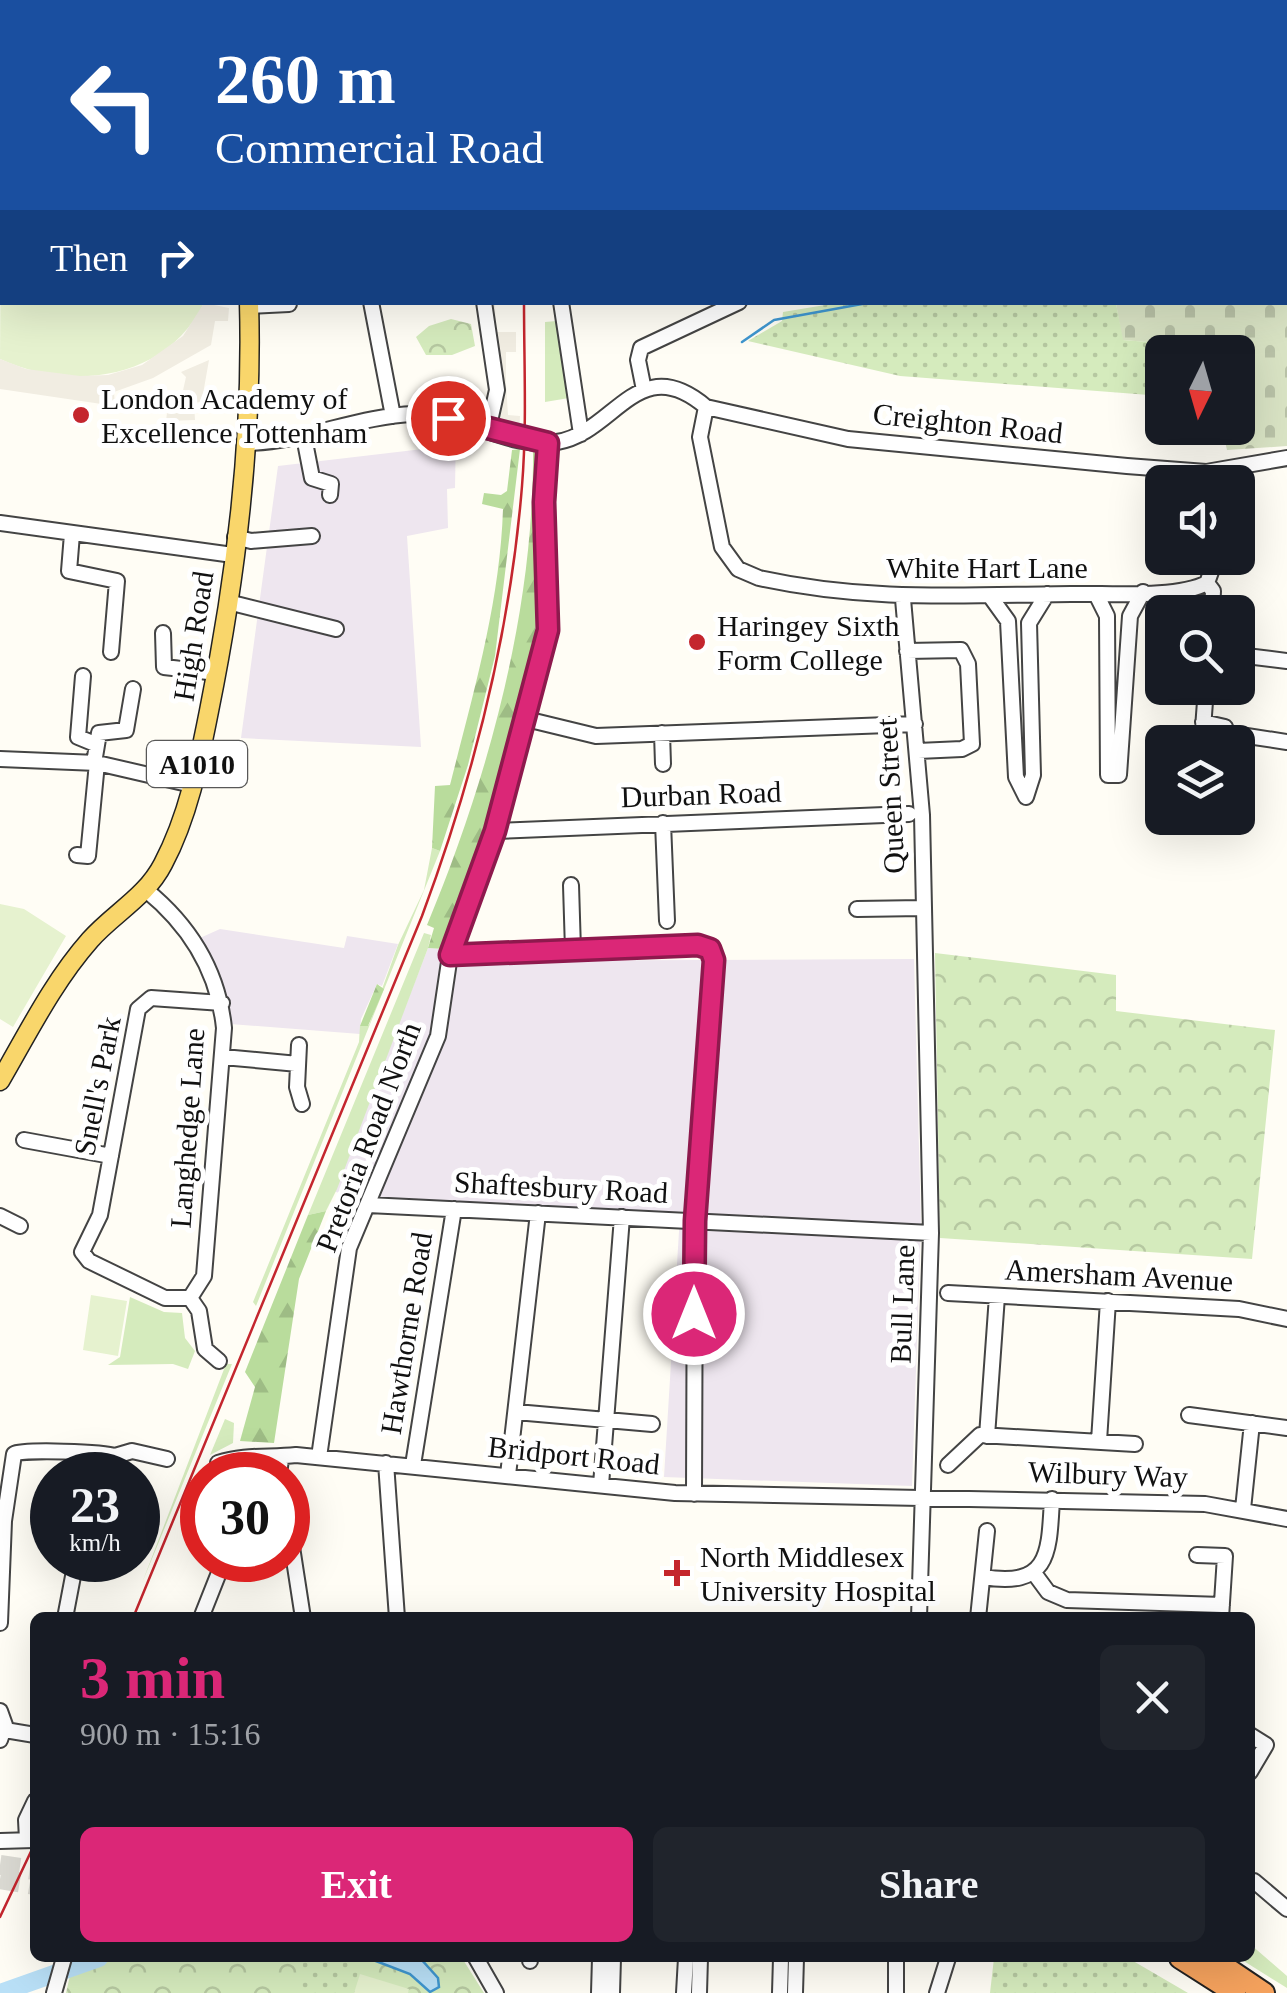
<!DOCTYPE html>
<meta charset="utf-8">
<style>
:root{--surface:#171b24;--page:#20242c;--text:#f1f3f6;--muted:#9ea1a6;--accent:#db2777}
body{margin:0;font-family:Georgia,serif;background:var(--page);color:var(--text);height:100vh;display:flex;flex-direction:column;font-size:38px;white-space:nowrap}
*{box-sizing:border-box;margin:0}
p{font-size:32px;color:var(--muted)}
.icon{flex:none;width:55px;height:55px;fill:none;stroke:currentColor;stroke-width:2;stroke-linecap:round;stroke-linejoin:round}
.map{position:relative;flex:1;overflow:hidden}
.drawer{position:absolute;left:30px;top:1612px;width:1225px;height:350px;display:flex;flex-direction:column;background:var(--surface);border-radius:15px;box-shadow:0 10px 40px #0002}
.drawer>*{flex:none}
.hud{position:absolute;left:0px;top:0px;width:1288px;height:305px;box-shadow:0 10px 40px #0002;background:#1a4fa0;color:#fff;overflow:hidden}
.needle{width:65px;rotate:185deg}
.fabs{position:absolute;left:1145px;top:335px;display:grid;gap:20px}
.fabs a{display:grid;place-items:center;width:110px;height:110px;border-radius:15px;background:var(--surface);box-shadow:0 10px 40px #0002;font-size:50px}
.speed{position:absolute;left:30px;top:1452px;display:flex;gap:20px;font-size:50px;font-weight:700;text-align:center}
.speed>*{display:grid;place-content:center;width:130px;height:130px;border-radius:50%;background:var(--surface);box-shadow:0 10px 40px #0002;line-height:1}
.speed small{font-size:25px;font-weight:400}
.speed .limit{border:15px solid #d22;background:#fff;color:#111}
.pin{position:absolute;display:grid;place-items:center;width:85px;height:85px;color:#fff;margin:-42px;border:5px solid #fff;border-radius:50%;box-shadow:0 2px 10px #0007}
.me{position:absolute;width:110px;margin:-55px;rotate:0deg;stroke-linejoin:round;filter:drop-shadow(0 0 8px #0008)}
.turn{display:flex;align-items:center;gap:35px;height:210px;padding:0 50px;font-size:45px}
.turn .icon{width:130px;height:130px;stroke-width:2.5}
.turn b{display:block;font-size:70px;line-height:85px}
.then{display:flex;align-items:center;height:95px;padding:0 50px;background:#0003;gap:20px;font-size:38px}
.round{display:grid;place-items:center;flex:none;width:105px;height:105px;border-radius:15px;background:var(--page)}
.head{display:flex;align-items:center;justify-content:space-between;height:170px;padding:0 50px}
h1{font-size:60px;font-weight:600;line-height:75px;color:var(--accent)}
.cta{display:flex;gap:20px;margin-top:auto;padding:20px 50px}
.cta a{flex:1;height:115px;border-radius:15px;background:var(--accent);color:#fff;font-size:40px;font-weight:600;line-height:115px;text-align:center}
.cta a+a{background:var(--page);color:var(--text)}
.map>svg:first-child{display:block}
.industrial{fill:#eee6ef}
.grass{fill:#d5ebbd}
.forest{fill:url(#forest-firs)}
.cemetery{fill:url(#cemetery-stones)}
.park{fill:url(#park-crowns)}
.garden{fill:url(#garden-dots)}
.pitch{fill:#e6f2cf}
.plaza{fill:#f1ede2}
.water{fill:#b9e0f7;stroke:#3f96cf;stroke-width:2.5}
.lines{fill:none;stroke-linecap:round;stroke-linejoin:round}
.stream{stroke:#3f96cf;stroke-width:2.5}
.river{stroke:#b9e0f7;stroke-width:18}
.highway-tunnel{stroke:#dbdad3;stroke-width:20;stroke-dasharray:20 10;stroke-linecap:butt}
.minor-casing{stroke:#444;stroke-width:18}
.major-casing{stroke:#222;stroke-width:21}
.highway-casing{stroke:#222;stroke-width:24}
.minor{stroke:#fff;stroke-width:14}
.major{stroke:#f9d66b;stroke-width:18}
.highway{stroke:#f5a25d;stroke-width:20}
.rail{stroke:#c4262e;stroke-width:2.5}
.route-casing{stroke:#8e194d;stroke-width:25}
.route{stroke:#db2777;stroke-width:18}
.poi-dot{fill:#c4262e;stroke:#fff;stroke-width:4}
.labels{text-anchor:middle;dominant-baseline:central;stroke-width:10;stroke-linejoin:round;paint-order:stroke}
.shield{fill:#fff;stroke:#585858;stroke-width:2.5}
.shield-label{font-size:28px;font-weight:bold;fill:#111}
.poi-label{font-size:30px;fill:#111;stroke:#fff;text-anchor:start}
.street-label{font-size:30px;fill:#111;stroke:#fff}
</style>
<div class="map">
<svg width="1287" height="1993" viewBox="0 0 1287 1993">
<defs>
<pattern id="forest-firs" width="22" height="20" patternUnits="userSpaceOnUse" patternTransform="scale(2.5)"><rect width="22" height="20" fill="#b9dc9c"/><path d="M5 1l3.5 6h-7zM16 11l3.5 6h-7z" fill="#9ebc85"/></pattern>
<pattern id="cemetery-stones" width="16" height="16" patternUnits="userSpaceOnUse" patternTransform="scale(2.5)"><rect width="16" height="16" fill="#d9e3c4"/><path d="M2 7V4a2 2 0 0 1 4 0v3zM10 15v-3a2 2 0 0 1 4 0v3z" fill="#b9c2a7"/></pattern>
<pattern id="park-crowns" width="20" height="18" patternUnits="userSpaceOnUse" patternTransform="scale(2.5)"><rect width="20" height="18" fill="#d5ebbd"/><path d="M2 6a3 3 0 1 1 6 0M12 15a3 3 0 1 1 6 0" fill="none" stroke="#b6c8a1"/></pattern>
<pattern id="garden-dots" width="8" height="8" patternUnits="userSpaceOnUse" patternTransform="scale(2.5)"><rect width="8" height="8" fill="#d5ebbd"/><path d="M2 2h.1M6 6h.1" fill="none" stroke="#b6c8a1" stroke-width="1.8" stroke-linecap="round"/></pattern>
</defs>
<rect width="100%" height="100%" fill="#fffdf5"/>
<path class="industrial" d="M442,428L456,431L455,488L447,489L448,528L407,536L421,747L241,738L278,466L440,447Z
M220,929L344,948L347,936L398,944L382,986L377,984L361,1019L360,1034L230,1024L222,982L200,938Z
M428,948L444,949V961L914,959L921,1225L912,1486L664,1477L680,1215L385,1198L362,1203L334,1191Z"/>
<path class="grass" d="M557,321L569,398L545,402V322Z
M432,848L440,851L256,1306L253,1302L359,1042L360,1026L369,1025L398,945L424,890Z
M424,933L431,935L428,948L337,1189L326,1211L308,1215Z
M130,1297L164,1312L182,1313L185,1338L195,1351L188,1369L173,1364L108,1365L120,1357Z
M226,1364H232L142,1583Z
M225,1419L234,1423L233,1443L210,1455Z
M1250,1944L1287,1976V1988L1239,1958H1250Z"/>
<path class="forest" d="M520,449L495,656L468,765L440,851L432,848L435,786L450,785C473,694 500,603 503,509L482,504L484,493L501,495L507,491L512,450Z
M533,452L540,454L535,652L495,809L444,949L428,948L434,928L427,925C488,779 534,611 533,452Z
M377,984L384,989L368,1026H360Z
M326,1211L299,1279L274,1443L240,1441L255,1387L245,1372L308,1215Z
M53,1969L51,1981L0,1993V1985Z"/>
<path class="cemetery" d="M975,0H1287V446L1227,450L1222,428H1238V352H1201L1198,346L1122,340L1116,303L1285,302V2H968Z"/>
<path class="park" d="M451,319L471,324L475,346L452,355H426L416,337L429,326Z
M935,953L1116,975V1011L1275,1030L1252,1259L940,1238Z
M74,1958H462L484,1993H66Z"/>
<path class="garden" d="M1116,303L1123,340L1199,346L1201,352H1162V396L900,376L748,341L782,321L783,312L843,302Z
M304,1958H337L360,1966L352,1993H297Z
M994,1958H1128L1188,1993H990Z"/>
<path class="pitch" d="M2,66V302L204,303C166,380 73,392 0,359Z
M0,904L24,909L66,936L13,1027L0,1019Z
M91,1295L127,1301L118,1356L83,1350Z
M360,1974L409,1989L408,1993H354Z"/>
<path class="plaza" d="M204,303L229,308L228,321H215L211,345L153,378L114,392L115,406L0,389V359L26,369L80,376L108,375L142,365L183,336Z
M489,303H495L496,332H516V352H506V384L508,415L520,416L519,434L503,429L504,424L497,422L504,393Z
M209,360L203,394L200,402L194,403L195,420L166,421L167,413H178L186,377L181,372Z"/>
<path class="water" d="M368,1958H420L438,1978L439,1987L430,1992L410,1974Z"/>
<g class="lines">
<path class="stream" d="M1285,210H1287
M742,342L774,320L873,302"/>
<path class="river" d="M0,1993L99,1958"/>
<path class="highway-tunnel" d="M0,1865L35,1870
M0,1879L35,1885"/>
<g class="minor-casing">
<path id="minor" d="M753,0V2
M835,0V2
M903,0V2
M441,2V0
M371,302L393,416
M484,302L497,390L488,430
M561,302L581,434
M249,306L289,304
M644,390L638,360L641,348L739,302
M706,407L700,437L722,547L738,569L759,578C868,602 962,595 1071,594C1108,593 1176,599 1207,583L1216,558
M706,407L848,439L1127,466L1206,472L1287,458
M304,437L312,478L331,484L330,495
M247,443C304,442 358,416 414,414C462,413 509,450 557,442C615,433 638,349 706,407
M0,523L233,555
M72,534L69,571L117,581L111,652
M235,537L251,541L312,536
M1207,583L1213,591L1212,612
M1096,594L1107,616L1108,775H1119L1130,616L1143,592
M990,596L1008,621L1016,777L1026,797L1033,775L1029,623L1047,594
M903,599L922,815L931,1233L919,1618
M228,602L336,629
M163,633L164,667L217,673
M907,651L961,650L968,664L972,744L962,749L918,751
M1238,655L1287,661
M83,676L78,737L95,744
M526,719L596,736L915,724
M1203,722L1225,727
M662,733L663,764
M1234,734L1287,742
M1202,742L1206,688
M0,759L97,763L192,785
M94,763L99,733L126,730L133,689
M663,823L667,921
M495,831L909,814
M77,855L88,856L97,763
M571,885L573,950
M146,890C189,925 218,971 224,1028L204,1276L190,1298H165L89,1261L82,1252L100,1215L138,1009L151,998L222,1003
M857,909L922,908
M450,955L698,945L710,949L714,960L695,1221L694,1494
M299,1045L297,1087L302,1104
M223,1057L298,1064
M24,1140L111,1156
M368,1205L931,1233
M0,1216L20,1226
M948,1293L1239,1309L1287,1319
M190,1298L199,1311L205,1349L219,1361
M516,1412L652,1424
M1189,1415L1287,1428
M987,1436L997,1296
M1099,1441L1108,1301
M115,1456L132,1451L167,1459
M115,1456L118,1475
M319,1457L349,1248L438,1036L450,955L495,831L548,630L544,502L548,443
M218,1463C245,1454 270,1458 296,1455L675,1493L1205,1504L1287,1519
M386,1463L397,1618
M413,1465L454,1209
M948,1465L980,1435L1135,1444
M279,1475L281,1459
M508,1475L538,1213
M601,1485L622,1217
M1243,1509L1252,1423
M288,1521L303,1618
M1197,1555L1225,1556L1221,1618
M1034,1573L1048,1592L1067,1600L1222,1605
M983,1577C1050,1588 1049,1553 1052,1499
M65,1618L74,1571
M201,1618L224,1560
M978,1618L987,1531
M0,1623L4,1521L14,1454C23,1449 104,1452 115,1456
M0,1711L5,1725L0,1740
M5,1730L35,1735
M1250,1735L1266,1745L1250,1772
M27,1839L26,1820L35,1801
M0,1841L34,1840
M1254,1881L1287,1909
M476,1958L496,1993
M530,1961V1958
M54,1993L64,1958
M599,1993L600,1958
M612,1993L613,1958
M684,1993L686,1958
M699,1993L700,1958
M780,1993L781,1958
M795,1993L796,1958
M896,1993V1958
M937,1993L948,1958"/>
</g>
<g class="major-casing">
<path id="major" d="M250,2V0
M0,1081C28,1033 53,982 90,940C114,913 146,897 163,864C188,817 199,762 209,711C236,578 253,438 249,302"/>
</g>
<g class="highway-casing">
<path id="highway" d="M1180,1958L1235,1993
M1212,1958L1264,1993"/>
</g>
<use href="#minor" class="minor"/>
<use href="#major" class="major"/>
<use href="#highway" class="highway"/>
<path class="rail" d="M526,0V2
M133,1618L422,916C474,776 510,635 522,486C527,425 524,363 524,302
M0,1917L35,1843"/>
</g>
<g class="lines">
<g class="route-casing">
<path id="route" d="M448,418L548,443L544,502L548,630L495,831L450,955L698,945L710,949L714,960L695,1221L694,1314"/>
</g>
<use href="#route" class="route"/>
</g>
<g class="poi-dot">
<circle cx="81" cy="415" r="10"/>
<circle cx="697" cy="642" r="10"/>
<path d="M672 1558h10v10h10v10h-10v10h-10v-10h-10v-10h10z"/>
</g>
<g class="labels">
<rect class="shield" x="147" y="741" width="100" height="46" rx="8"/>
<g class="shield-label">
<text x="197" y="764">A1010</text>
</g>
<g class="poi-label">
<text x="101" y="398">London Academy of<tspan x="101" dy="34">Excellence Tottenham</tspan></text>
<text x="717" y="625">Haringey Sixth<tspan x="717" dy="34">Form College</tspan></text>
<text x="700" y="1556">North Middlesex<tspan x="700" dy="34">University Hospital</tspan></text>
</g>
<g class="street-label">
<text transform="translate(968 423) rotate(6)">Creighton Road</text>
<text x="987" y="567">White Hart Lane</text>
<text transform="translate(193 636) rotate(-81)">High Road</text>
<text transform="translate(701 794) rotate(-2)">Durban Road</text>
<text transform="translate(890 796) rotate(-93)">Queen Street</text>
<text transform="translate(97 1086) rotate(-79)">Snell's Park</text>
<text transform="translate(187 1128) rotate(-86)">Langhedge Lane</text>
<text transform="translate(368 1137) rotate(-69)">Pretoria Road North</text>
<text transform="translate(561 1187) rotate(3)">Shaftesbury Road</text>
<text transform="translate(1119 1275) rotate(3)">Amersham Avenue</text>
<text transform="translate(902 1304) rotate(-88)">Bull Lane</text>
<text transform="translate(406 1333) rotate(-81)">Hawthorne Road</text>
<text transform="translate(574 1455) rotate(6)">Bridport Road</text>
<text transform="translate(1108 1474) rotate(2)">Wilbury Way</text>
</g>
</g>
</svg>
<div class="fabs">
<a><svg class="needle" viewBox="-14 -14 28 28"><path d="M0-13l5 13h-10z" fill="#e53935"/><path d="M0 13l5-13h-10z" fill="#9ea1a6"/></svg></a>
<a><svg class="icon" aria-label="sound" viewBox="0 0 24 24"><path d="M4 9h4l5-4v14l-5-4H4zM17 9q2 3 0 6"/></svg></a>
<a><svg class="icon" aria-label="search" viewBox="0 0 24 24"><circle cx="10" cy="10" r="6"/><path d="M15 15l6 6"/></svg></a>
<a><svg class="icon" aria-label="layers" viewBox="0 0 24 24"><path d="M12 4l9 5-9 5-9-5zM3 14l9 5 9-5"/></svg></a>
</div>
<div class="speed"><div>23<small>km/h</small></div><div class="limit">30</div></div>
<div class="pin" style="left:448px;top:418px;background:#d93025"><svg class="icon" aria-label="arrive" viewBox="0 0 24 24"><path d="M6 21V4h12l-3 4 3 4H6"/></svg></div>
<svg class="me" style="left:694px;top:1314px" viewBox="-20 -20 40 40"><circle r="17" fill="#db2777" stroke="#fff" stroke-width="3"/><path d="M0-11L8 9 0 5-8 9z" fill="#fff"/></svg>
<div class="hud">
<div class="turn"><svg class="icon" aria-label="left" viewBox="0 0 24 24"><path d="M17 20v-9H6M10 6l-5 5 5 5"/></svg><div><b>260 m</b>Commercial Road</div></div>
<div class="then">Then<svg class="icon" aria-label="right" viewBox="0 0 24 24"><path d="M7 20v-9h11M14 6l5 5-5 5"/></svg></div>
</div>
<section class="drawer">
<div class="head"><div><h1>3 min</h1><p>900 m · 15:16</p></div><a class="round"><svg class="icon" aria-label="close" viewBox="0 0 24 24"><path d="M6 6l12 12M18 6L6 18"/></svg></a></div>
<div class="cta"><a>Exit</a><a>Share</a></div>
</section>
</div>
